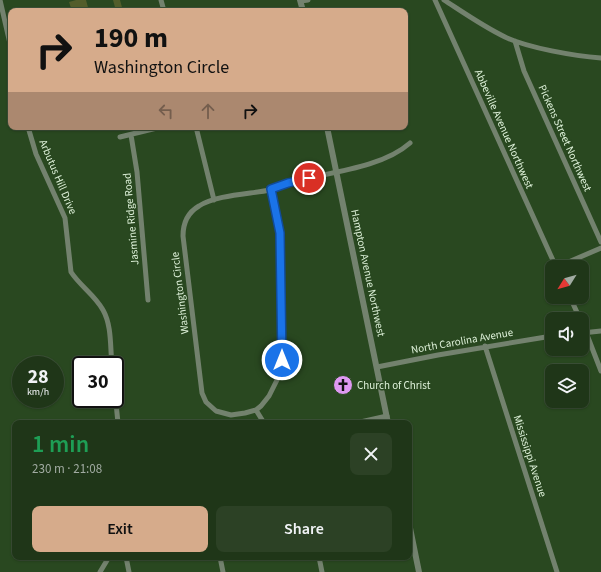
<!DOCTYPE html>
<meta charset="utf-8">
<style>
:root{--surface:#1f3618;--page:#2c4125;--text:#f1f3f6;--muted:#a1aba2;--line:#3c5037;--accent:#d6ab8b}
body{margin:0;font-family:"Source Sans 3",sans-serif;background:var(--page);color:var(--text);height:100vh;display:flex;flex-direction:column;font-size:15px;white-space:nowrap}
*{box-sizing:border-box;margin:0}
p{font-size:13px;color:var(--muted)}
.icon{flex:none;width:22px;height:22px;fill:none;stroke:currentColor;stroke-width:2;stroke-linecap:round;stroke-linejoin:round}
.map{position:relative;flex:1;overflow:hidden}
.drawer{position:absolute;left:12px;top:420px;width:400px;height:140px;display:flex;flex-direction:column;background:var(--surface);border-radius:8px;box-shadow:0 1px 3px #0004,0 0 0 1px var(--line)}
.drawer>*{flex:none}
.top-card{position:absolute;left:8px;top:8px;width:400px;height:122px;border-radius:8px;box-shadow:0 1px 3px #0004,0 0 0 1px var(--line);background:#d6ab8b;color:#111;overflow:hidden}
.needle{width:26px;rotate:233deg}
.fabs{position:absolute;left:545px;top:260px;display:grid;gap:8px}
.fabs a{display:grid;place-items:center;width:44px;height:44px;border-radius:8px;background:var(--surface);box-shadow:0 1px 3px #0004,0 0 0 1px var(--line);font-size:20px}
.speed{position:absolute;left:12px;top:356px;display:flex;gap:8px;font-size:20px;font-weight:700;text-align:center}
.speed>*{display:grid;place-content:center;width:52px;height:52px;border-radius:50%;background:var(--surface);box-shadow:0 1px 3px #0004,0 0 0 1px var(--line);line-height:1}
.speed small{font-size:10px;font-weight:400}
.speed .limit{border:2px solid #111;border-radius:6px;background:#fff;color:#111}
.pin{position:absolute;display:grid;place-items:center;width:34px;height:34px;color:#fff;margin:-17px;border:2px solid #fff;border-radius:50%;box-shadow:0 1px 4px #0007}
.me{position:absolute;width:44px;margin:-22px;rotate:0deg;stroke-linejoin:round;filter:drop-shadow(0 0 3px #0008)}
.turn{display:flex;align-items:center;gap:14px;height:84px;padding:0 20px;font-size:18px}
.turn .icon{width:52px;height:52px;stroke-width:2.5}
.turn b{display:block;font-size:28px;line-height:34px}
.lanes{display:flex;align-items:center;height:38px;padding:0 20px;background:#0003;justify-content:center;gap:20px;direction:ltr}
.lanes .off{opacity:.35}
.round{display:grid;place-items:center;flex:none;width:42px;height:42px;border-radius:8px;background:var(--page)}
.head{display:flex;align-items:center;justify-content:space-between;height:68px;padding:0 20px}
h1{font-size:24px;font-weight:600;line-height:30px;color:#1e9e55}
.cta{display:flex;gap:8px;margin-top:auto;padding:8px 20px}
.cta a{flex:1;height:46px;border-radius:8px;background:var(--accent);color:#111;font-size:16px;font-weight:600;line-height:46px;text-align:center}
.cta a+a{background:var(--page);color:var(--text)}
.map>svg:first-child{display:block}
.building{fill:#525d2a}
.lines{fill:none;stroke-linecap:round;stroke-linejoin:round}
.minor{stroke:#73826e;stroke-width:5}
.tertiary{stroke:#73826e;stroke-width:6}
.route-casing{stroke:#114b97;stroke-width:10}
.route{stroke:#1a73e8;stroke-width:7}
.labels{text-anchor:middle;dominant-baseline:central;stroke-width:3;stroke-linejoin:round;paint-order:stroke}
.street-label{font-size:11px;fill:#def1d9;stroke:#294820}
.poi-label{font-size:11px;fill:#def1d9;stroke:#294820;text-anchor:start}
</style>
<div class="map">
<svg width="601" height="572" viewBox="0 0 601 572">
<rect width="100%" height="100%" fill="#294820"/>
<path class="building" d="M76,0H86L89,11H72L69,2Z
M113,0H120L123,11H116Z"/>
<g class="lines">
<path class="minor" d="M0,0L11,48
M161,0L164,11
M435,0L556,267
M444,0C464,13 484,27 505,37C528,48 575,56 601,58
M301,1L308,0
M515,41L524,71L601,242
M28,127L36,154L65,218L71,272C80,286 95,295 103,310C112,326 110,347 112,365
M196,127L214,200
M131,135L137,172L148,300
M120,137L161,127
M271,189L280,233L281,359L277,380L269,396L261,406L256,410L245,413L231,415L216,411L206,402L202,393L183,236C183,223 187,213 199,206C216,195 250,194 270,190C280,187 289,183 299,180C333,172 383,167 410,143
M557,267L601,248
M570,297L580,319
M582,322L601,371
M582,333L601,331
M485,346L557,572
M377,367L438,355L552,336
M115,393L118,423
M256,410L264,423
M356,423L387,416
M126,557L129,572
M220,557L223,572
M319,557L322,572
M100,572L109,557"/>
<path class="tertiary" d="M300,0L303,11
M327,127L388,423
M409,523L419,572"/>
</g>
<g class="lines">
<g class="route-casing">
<path id="route" d="M282,360L280,233L271,189L288,183L309,178"/>
</g>
<use href="#route" class="route"/>
</g>
<defs>
<g id="church-disc" transform="scale(1)"><circle r="9.5" fill="#df98f2" stroke="#294820"/><path d="M-1.2-6h2.4v3.5h3.3v2.4h-3.3V6h-2.4V-.1h-3.3v-2.4h3.3Z" fill="#111"/></g>
</defs>
<g fill-rule="evenodd">
<use href="#church-disc" x="343" y="385"/>
</g>
<g class="labels">
<g class="street-label">
<text transform="translate(504 129) rotate(66)">Abbeville Avenue Northwest</text>
<text transform="translate(565 138) rotate(66)">Pickens Street Northwest</text>
<text transform="translate(58 177) rotate(67)">Arbutus Hill Drive</text>
<text transform="translate(131 219) rotate(-95)">Jasmine Ridge Road</text>
<text transform="translate(368 273) rotate(78)">Hampton Avenue Northwest</text>
<text transform="translate(180 293) rotate(-97)">Washington Circle</text>
<text transform="translate(462 341) rotate(-10)">North Carolina Avenue</text>
<text transform="translate(530 456) rotate(72)">Mississippi Avenue</text>
</g>
<g class="poi-label">
<text x="357" y="385">Church of Christ</text>
</g>
</g>
</svg>
<div class="fabs">
<a><svg class="needle" viewBox="-14 -14 28 28"><path d="M0-13l5 13h-10z" fill="#e53935"/><path d="M0 13l5-13h-10z" fill="#a1aba2"/></svg></a>
<a><svg class="icon" aria-label="sound" viewBox="0 0 24 24"><path d="M4 9h4l5-4v14l-5-4H4zM17 9q2 3 0 6"/></svg></a>
<a><svg class="icon" aria-label="layers" viewBox="0 0 24 24"><path d="M12 4l9 5-9 5-9-5zM3 14l9 5 9-5"/></svg></a>
</div>
<div class="speed"><div>28<small>km/h</small></div><div class="limit">30</div></div>
<div class="pin" style="left:309px;top:178px;background:#d93025"><svg class="icon" aria-label="arrive" viewBox="0 0 24 24"><path d="M6 21V4h12l-3 4 3 4H6"/></svg></div>
<svg class="me" style="left:282px;top:360px" viewBox="-20 -20 40 40"><circle r="17" fill="#1a73e8" stroke="#fff" stroke-width="3"/><path d="M0-11L8 9 0 5-8 9z" fill="#fff"/></svg>
<div class="top-card">
<div class="turn"><svg class="icon" aria-label="right" viewBox="0 0 24 24"><path d="M7 20v-9h11M14 6l5 5-5 5"/></svg><div><b>190 m</b>Washington Circle</div></div>
<div class="lanes"><svg class="icon off" aria-label="left" viewBox="0 0 24 24"><path d="M17 20v-9H6M10 6l-5 5 5 5"/></svg><svg class="icon off" aria-label="ahead" viewBox="0 0 24 24"><path d="M12 20V5M6 11l6-6 6 6"/></svg><svg class="icon" aria-label="right" viewBox="0 0 24 24"><path d="M7 20v-9h11M14 6l5 5-5 5"/></svg></div>
</div>
<section class="drawer">
<div class="head"><div><h1>1 min</h1><p>230 m · 21:08</p></div><a class="round"><svg class="icon" aria-label="close" viewBox="0 0 24 24"><path d="M6 6l12 12M18 6L6 18"/></svg></a></div>
<div class="cta"><a>Exit</a><a>Share</a></div>
</section>
</div>
